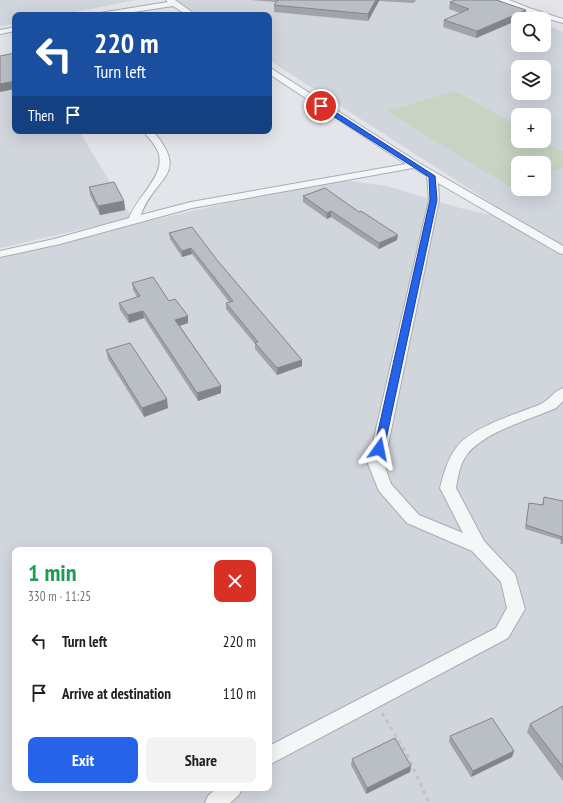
<!DOCTYPE html>
<meta charset="utf-8">
<style>
:root{--surface:#fff;--page:#f2f2f2;--text:#202124;--muted:#757577;--accent:#2563eb}
body{margin:0;font-family:"PT Sans Narrow",sans-serif;background:var(--page);color:var(--text);height:100vh;display:flex;flex-direction:column;font-size:15px;white-space:nowrap}
*{box-sizing:border-box;margin:0}
p{font-size:13px;color:var(--muted)}
.icon{flex:none;width:22px;height:22px;fill:none;stroke:currentColor;stroke-width:2;stroke-linecap:round;stroke-linejoin:round}
.map{position:relative;flex:1;overflow:hidden}
.drawer{position:absolute;left:12px;top:547px;width:260px;height:244px;display:flex;flex-direction:column;background:var(--surface);border-radius:8px;box-shadow:0 4px 16px #0002}
.drawer>*{flex:none}
.hud{position:absolute;left:12px;top:12px;width:260px;height:122px;border-radius:8px;box-shadow:0 4px 16px #0002;background:#1a4fa0;color:#fff;overflow:hidden}
.buttons{position:absolute;left:511px;top:12px;display:grid;gap:8px}
.buttons a{display:grid;place-items:center;width:40px;height:40px;border-radius:8px;background:var(--surface);box-shadow:0 4px 16px #0002;font-size:20px}
.pin{position:absolute;display:grid;place-items:center;width:34px;height:34px;color:#fff;margin:-17px;border:2px solid #fff;border-radius:50%;box-shadow:0 1px 4px #0007}
.me{position:absolute;width:44px;margin:-22px;rotate:12deg;stroke-linejoin:round;filter:drop-shadow(0 0 3px #0008)}
.turn{display:flex;align-items:center;gap:14px;height:84px;padding:0 16px;font-size:18px}
.turn .icon{width:52px;height:52px;stroke-width:2.5}
.turn b{display:block;font-size:28px;line-height:34px}
.then{display:flex;align-items:center;height:38px;padding:0 16px;background:#0003;gap:8px;font-size:15px}
.round{display:grid;place-items:center;flex:none;width:42px;height:42px;border-radius:8px;background:var(--page)}
.summary{display:flex;align-items:center;justify-content:space-between;height:68px;padding:0 16px}
h1{font-size:24px;font-weight:800;line-height:30px;color:#1e9e55}
.action{display:flex;gap:8px;margin-top:auto;padding:8px 16px}
.action a{flex:1;height:46px;border-radius:8px;background:var(--accent);color:#fff;font-size:16px;font-weight:800;line-height:46px;text-align:center}
.action a+a{background:var(--page);color:var(--text)}
ul{padding:0;list-style:none}
li{display:flex;align-items:center;gap:12px;height:52px;padding:0 16px}
li div{flex:1}
li b{display:block;font-size:15px}
li em{font-style:normal}
.map>svg:first-child{display:block}
.built{fill:#d1d5dc;fill-rule:evenodd}
.green{fill:#c8d3c4}
.lines{fill:none;stroke-linecap:round;stroke-linejoin:round}
.street-casing{stroke:#a8acb4;stroke-width:2}
.path{stroke:#c1c3c8;stroke-width:3;stroke-dasharray:4 4;stroke-linecap:butt}
.street{fill:#f5f6f8;fill-rule:evenodd}
.wall{fill:#a0a4aa}
.shaded-wall{fill:#82868b}
.building{fill:#babfc6;stroke:#82868b}
.route{fill:#2563eb;stroke:#184099}
</style>
<div class="map">
<svg width="563" height="803" viewBox="0 0 563 803">
<rect width="100%" height="100%" fill="#e3e5ea"/>
<path class="built" d="M0,0H137L59,15H15V24L0,26Z
M176,0H492L534,19H518V45H544V23L563,32V803H0V255L332,179L387,186L460,208L521,222L269,60V15H199ZM518,67H544V93H518ZM518,115H544V141H518ZM518,163H544V189H518ZM15,550H269V788H15Z
M15,56V131H79L132,218L0,248V59Z"/>
<path class="green" d="M455,91L518,126V141H544L563,151V168L544,175V163H518V184L510,187L387,111Z"/>
<g class="lines">
<g class="street-casing">
<path id="street" d="M166,0H175L196,15H187L173,6L114,15H96L100,13L168,2Z
M499,0H509L529,8L563,19V23L523,12Z
M15,27V31L0,34V30Z
M269,67L419,163L563,246V254L559,253L438,183L439,200L384,464L391,484L419,515L463,533L440,488C444,473 447,460 456,448C471,427 517,414 541,404C549,400 554,391 563,388V401L556,408C529,420 487,431 468,453C460,463 458,476 456,488L484,541L515,574L525,609L508,638L269,765V746L496,628L507,608L501,582L472,551L407,523L379,491L368,464L429,200L427,176L413,168L192,208L60,244L0,257V251L54,239L129,218C138,194 172,171 155,146C152,141 147,136 143,131H153C191,176 154,176 141,215L191,202L406,164L269,74Z
M217,788H242L239,795L230,803H205L208,796Z"/>
</g>
<path class="path" d="M382,713L407,754L429,803"/>
<use href="#street" class="street"/>
</g>
<path class="wall" d="M251,0H416L414,3L379,1L368,21L274,12V5L276,2Z
M450,2L526,10L524,17L520,19H518V20L476,38L443,27L444,20L460,13L449,9Z
M89,187L124,201L125,210L100,215L90,195Z
M303,196L359,212L397,240L379,249L331,217L327,219L303,202Z
M169,233L217,260L302,360V366L277,375L255,349V344L226,309V303L229,302L192,254L182,257L170,239Z
M132,283L169,301L188,316V323L180,326L221,386V393L198,401L144,318L129,323L120,310L119,303L137,297L133,290Z
M106,350L168,408L144,417L108,359Z
M544,497L563,501V544H560L561,540L525,529L529,503L542,505Z
M563,706V781L527,732L530,724Z
M450,736L514,751L512,757L471,777L449,742Z
M352,759L411,766L410,772L366,794L351,765Z"/>
<path class="shaded-wall" d="M376,0H379V1L368,21V14Z
M526,10L524,17L520,19H518V20L476,38L477,31Z
M15,81V89L0,92V84Z
M124,201L125,210L100,215L98,206Z
M331,211V217L327,219V213Z
M398,235L397,240L379,249V243Z
M191,248L192,254L182,257V251Z
M143,311L144,318L129,323L128,315Z
M188,316V323L176,327L175,320Z
M302,360V366L277,375V368Z
M221,386V393L198,401L197,393Z
M167,399L168,408L144,417L142,408Z
M514,751L512,757L471,777L473,771Z
M411,766L410,772L366,794L367,788Z"/>
<path class="building" d="M278,0H376L368,14L274,5Z
M456,0H496L526,10L477,31L444,20L469,9L450,2Z
M15,53V81L0,84V56Z
M114,182L124,201L98,206L89,187Z
M325,188L359,212L361,211L398,235L379,243L331,211L327,213L303,196Z
M192,227L217,260L302,360L277,368L255,343L258,342L226,303L233,301L191,248L182,251L169,233Z
M153,277L169,301L175,299L188,316L175,320L221,386L197,393L143,311L128,315L119,303L140,296L132,283Z
M130,343L167,399L142,408L106,350Z
M544,497L563,501V541L561,540L562,537L526,525L529,503L543,505Z
M563,706V767L530,724Z
M492,718L514,751L473,771L450,736Z
M395,738L411,766L367,788L352,759Z"/>
<path class="route" d="M319,104H323L435,176L437,200L384,449L379,452L374,449L430,200L429,177L319,107Z"/>
</svg>
<div class="buttons">
<a><svg class="icon" aria-label="search" viewBox="0 0 24 24"><circle cx="10" cy="10" r="6"/><path d="M15 15l6 6"/></svg></a>
<a><svg class="icon" aria-label="layers" viewBox="0 0 24 24"><path d="M12 4l9 5-9 5-9-5zM3 14l9 5 9-5"/></svg></a>
<a>+</a>
<a>−</a>
</div>
<div class="pin" style="left:321px;top:106px;background:#d93025"><svg class="icon" aria-label="arrive" viewBox="0 0 24 24"><path d="M6 21V4h12l-3 4 3 4H6"/></svg></div>
<svg class="me" style="left:379px;top:449px" viewBox="-20 -20 40 40"><path d="M0-17L14 15 0 8-14 15z" fill="#2563eb" stroke="#fff" stroke-width="4"/></svg>
<div class="hud">
<div class="turn"><svg class="icon" aria-label="left" viewBox="0 0 24 24"><path d="M17 20v-9H6M10 6l-5 5 5 5"/></svg><div><b>220 m</b>Turn left</div></div>
<div class="then">Then<svg class="icon" aria-label="arrive" viewBox="0 0 24 24"><path d="M6 21V4h12l-3 4 3 4H6"/></svg></div>
</div>
<section class="drawer">
<div class="summary"><div><h1>1 min</h1><p>330 m · 11:25</p></div><a class="round" style="background:#d93025;color:#fff"><svg class="icon" aria-label="close" viewBox="0 0 24 24"><path d="M6 6l12 12M18 6L6 18"/></svg></a></div>
<ul>
<li><svg class="icon" aria-label="left" viewBox="0 0 24 24"><path d="M17 20v-9H6M10 6l-5 5 5 5"/></svg><div><b>Turn left</b></div><em>220 m</em></li>
<li><svg class="icon" aria-label="arrive" viewBox="0 0 24 24"><path d="M6 21V4h12l-3 4 3 4H6"/></svg><div><b>Arrive at destination</b></div><em>110 m</em></li>
</ul>
<div class="action"><a>Exit</a><a>Share</a></div>
</section>
</div>
